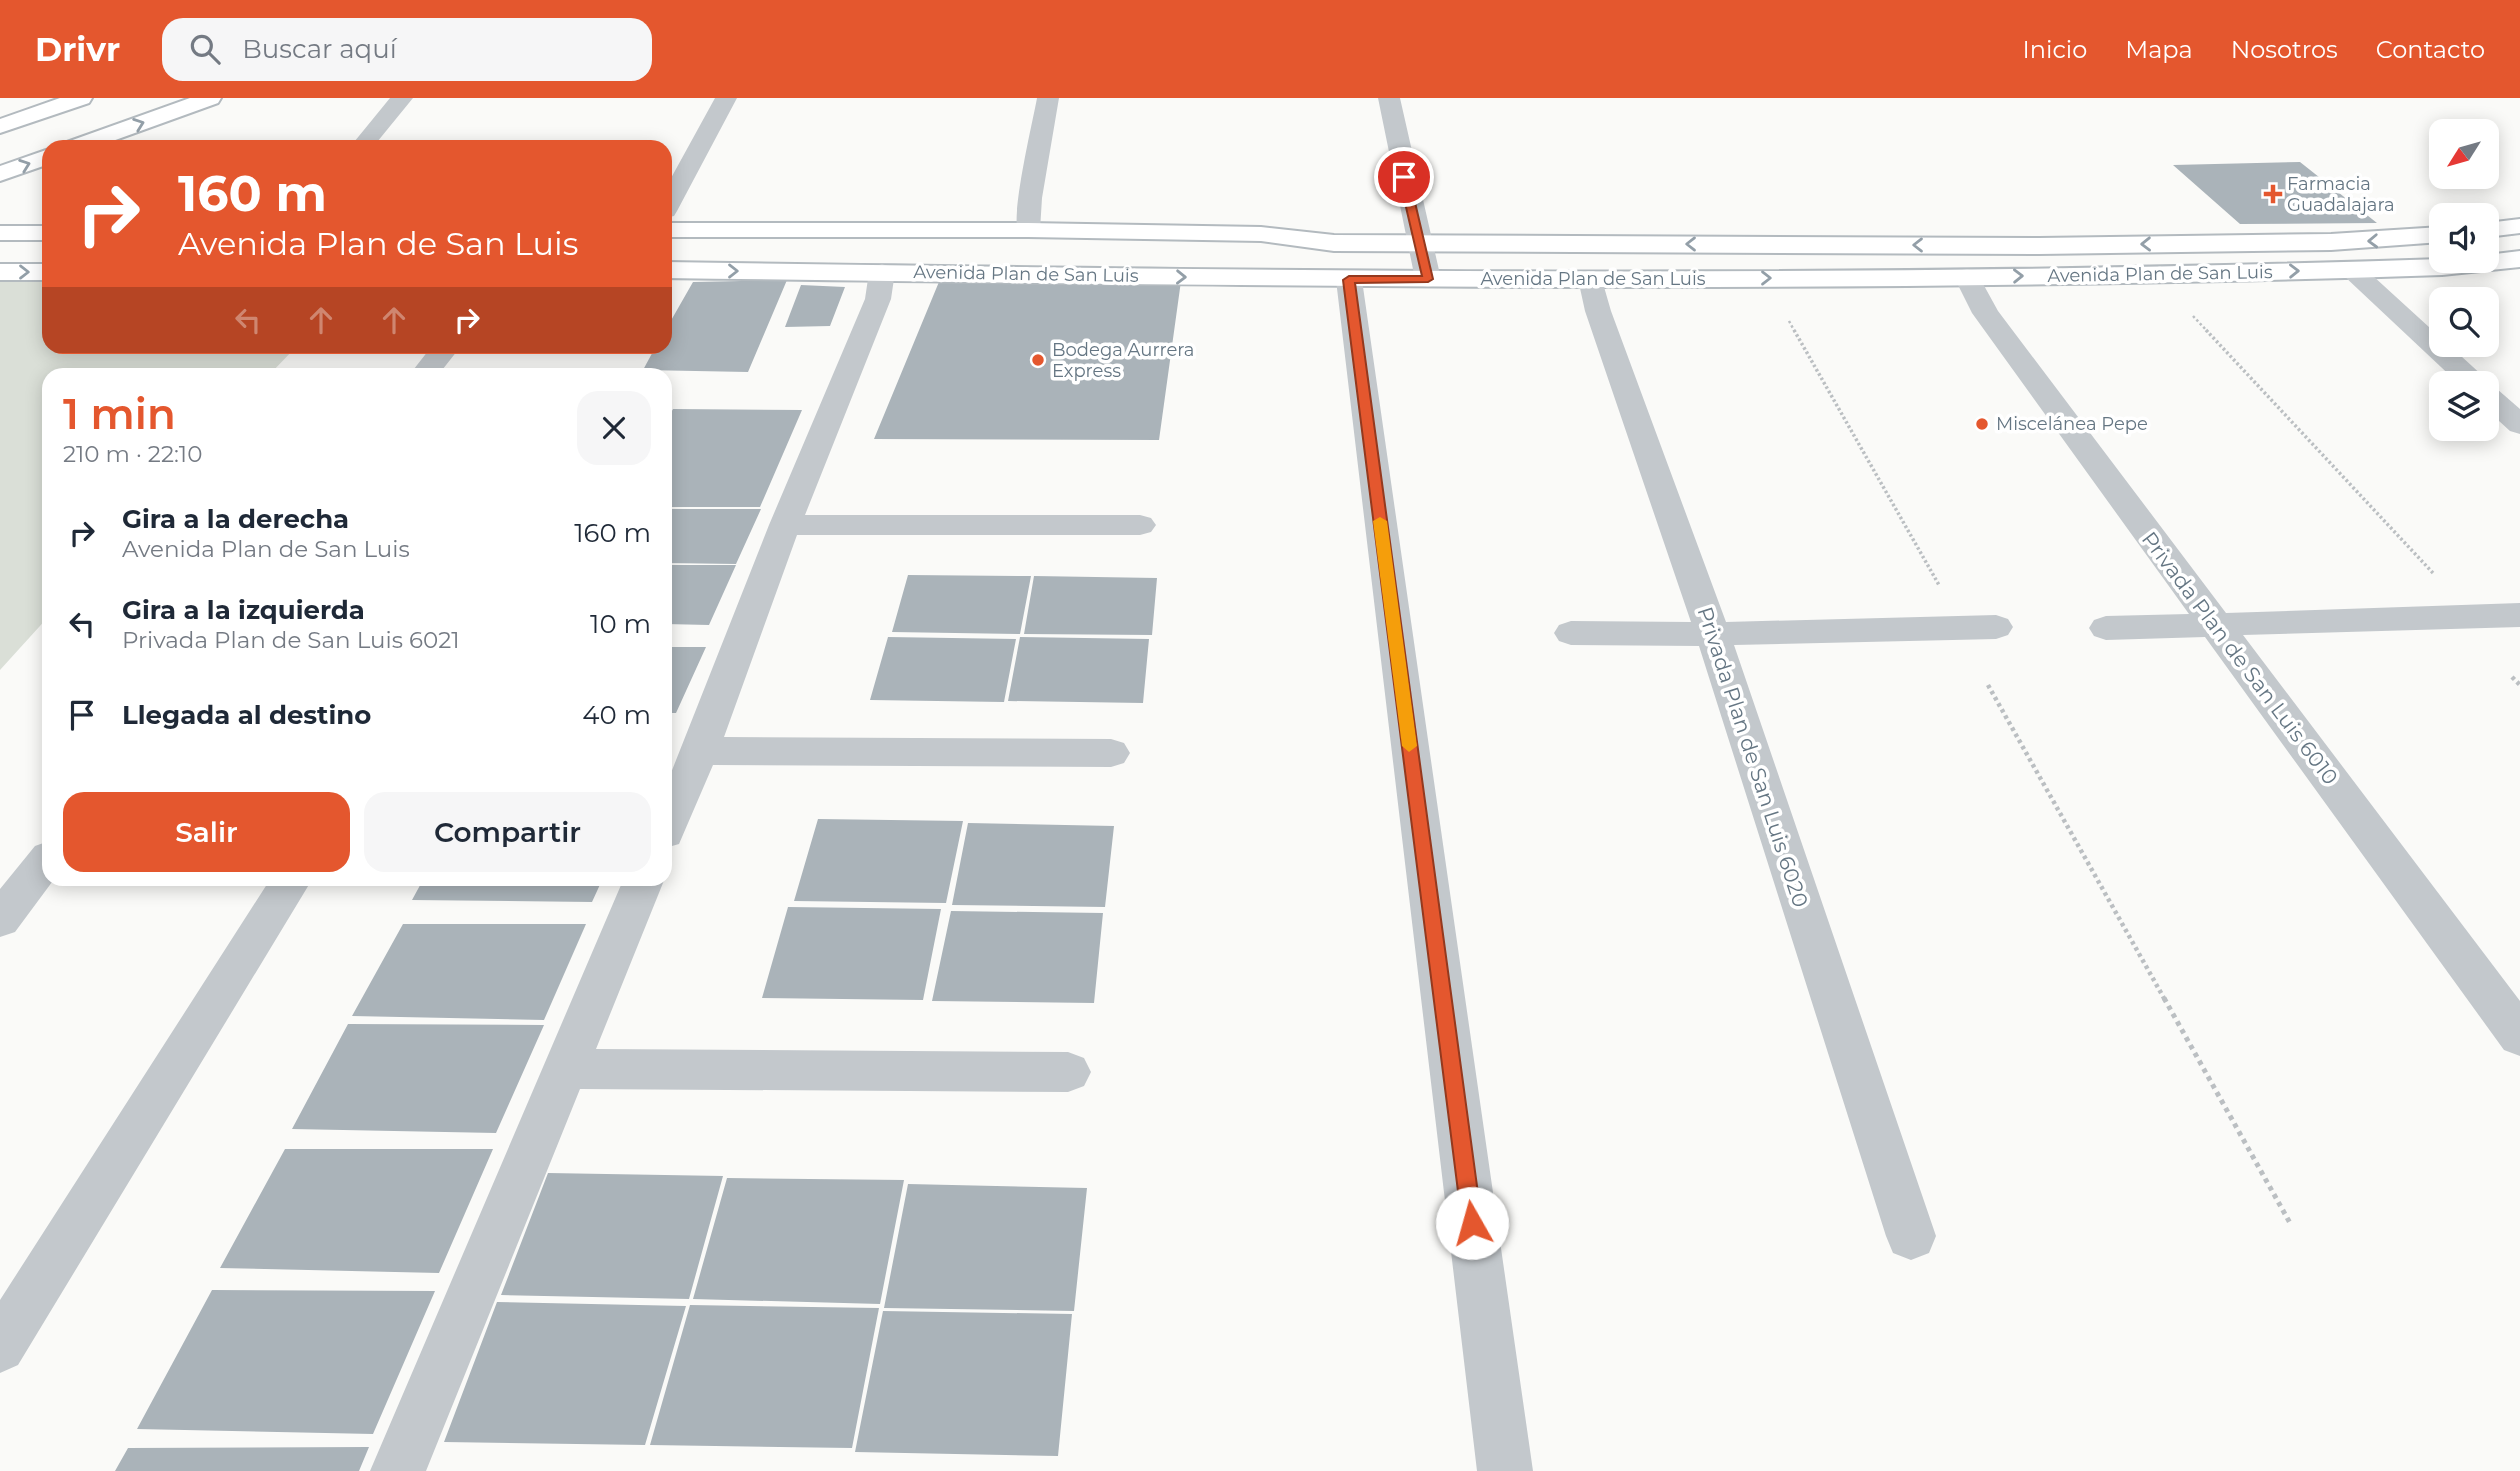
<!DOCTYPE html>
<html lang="es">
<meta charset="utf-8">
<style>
:root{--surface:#fff;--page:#f6f6f7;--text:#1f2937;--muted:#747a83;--accent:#e4572e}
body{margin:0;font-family:Montserrat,sans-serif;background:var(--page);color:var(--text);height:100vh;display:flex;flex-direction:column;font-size:26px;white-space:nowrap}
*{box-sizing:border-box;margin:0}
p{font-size:23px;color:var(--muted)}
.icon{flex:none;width:38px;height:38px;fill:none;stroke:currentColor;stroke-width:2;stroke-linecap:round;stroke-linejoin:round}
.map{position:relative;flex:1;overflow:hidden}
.sheet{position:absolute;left:42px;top:270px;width:630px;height:518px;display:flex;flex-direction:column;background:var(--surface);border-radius:21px;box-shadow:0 4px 18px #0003}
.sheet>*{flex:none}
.hud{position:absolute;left:42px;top:42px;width:630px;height:214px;border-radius:21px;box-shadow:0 4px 18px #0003;background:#e4572e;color:#fff;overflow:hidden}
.needle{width:46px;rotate:233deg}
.tools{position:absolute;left:2429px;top:21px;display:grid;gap:14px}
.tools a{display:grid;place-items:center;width:70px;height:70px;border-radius:14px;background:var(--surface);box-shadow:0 4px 18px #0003;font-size:35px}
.pin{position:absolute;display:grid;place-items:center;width:60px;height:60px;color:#fff;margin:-30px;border:4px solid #fff;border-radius:50%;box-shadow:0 2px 7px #0007}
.me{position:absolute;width:77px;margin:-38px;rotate:353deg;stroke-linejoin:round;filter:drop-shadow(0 0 5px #0008)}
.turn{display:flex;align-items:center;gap:24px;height:147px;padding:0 21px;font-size:32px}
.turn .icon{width:91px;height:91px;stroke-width:2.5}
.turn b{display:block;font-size:49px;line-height:60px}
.lanes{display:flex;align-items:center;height:66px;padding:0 21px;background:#0003;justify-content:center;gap:35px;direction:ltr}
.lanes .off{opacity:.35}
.round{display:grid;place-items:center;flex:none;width:74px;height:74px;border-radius:21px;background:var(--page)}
.head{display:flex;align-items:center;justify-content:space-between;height:119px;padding:0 21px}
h1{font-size:42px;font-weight:600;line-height:52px;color:var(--accent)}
.action{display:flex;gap:14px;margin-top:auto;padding:14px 21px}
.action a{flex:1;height:80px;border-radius:21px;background:var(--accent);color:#fff;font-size:28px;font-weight:600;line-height:80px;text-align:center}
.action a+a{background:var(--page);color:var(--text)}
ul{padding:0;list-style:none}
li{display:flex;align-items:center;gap:21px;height:91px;padding:0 21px}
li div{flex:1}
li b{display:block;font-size:26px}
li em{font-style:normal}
header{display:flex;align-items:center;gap:42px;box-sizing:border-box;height:98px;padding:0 35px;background:var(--accent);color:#fff}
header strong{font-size:33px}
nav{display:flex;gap:38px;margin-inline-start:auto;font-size:24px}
.search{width:490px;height:63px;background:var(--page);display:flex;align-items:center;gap:18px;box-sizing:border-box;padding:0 24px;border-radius:21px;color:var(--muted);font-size:26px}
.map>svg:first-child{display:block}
.green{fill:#dadfd7}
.building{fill:#aab3b9}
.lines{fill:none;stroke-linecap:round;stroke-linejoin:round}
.secondary-casing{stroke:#b3babf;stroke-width:4}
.path-far3{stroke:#bbbfc2;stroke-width:2.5;stroke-dasharray:2.5 2.5;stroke-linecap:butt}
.path-far2{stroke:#bbbfc2;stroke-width:3.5;stroke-dasharray:2.5 2.5;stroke-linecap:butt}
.path-far1{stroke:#bbbfc2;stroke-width:4.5;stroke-dasharray:3.5 3.5;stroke-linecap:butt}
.path{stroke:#bbbfc2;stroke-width:5;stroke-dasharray:4.5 4.5;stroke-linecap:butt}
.street{fill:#c3c8cc;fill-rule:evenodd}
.secondary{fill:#fff;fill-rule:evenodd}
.oneway{stroke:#939fa8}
.route{fill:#e4572e;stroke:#94391e;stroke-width:2}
.slow{fill:#f59e0b}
.poi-dot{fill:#e4572e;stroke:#fff;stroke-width:2.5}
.labels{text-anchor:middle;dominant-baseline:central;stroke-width:7;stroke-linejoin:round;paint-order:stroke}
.far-poi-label{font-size:18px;fill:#657683;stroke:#fff;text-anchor:start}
.far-street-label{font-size:18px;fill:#657683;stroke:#fff}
.street-label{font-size:21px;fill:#657683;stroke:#fff}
</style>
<header>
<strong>Drivr</strong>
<div class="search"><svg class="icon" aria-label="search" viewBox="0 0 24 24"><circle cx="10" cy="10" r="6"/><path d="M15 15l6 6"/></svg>Buscar aquí</div>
<nav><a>Inicio</a><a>Mapa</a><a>Nosotros</a><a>Contacto</a></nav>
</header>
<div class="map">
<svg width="2520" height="1373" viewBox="0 0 2520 1373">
<rect width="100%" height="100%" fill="#fafaf8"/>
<path class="green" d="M0,176L49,177V248L296,249L270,276H49V518L0,572Z"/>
<path class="building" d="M2300,64L2377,125L2240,126L2173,67Z
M941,179L1181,183L1159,342L874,341Z
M787,182L748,274L643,272L656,248H665V233L693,184Z
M801,187L845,189L830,228L785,229Z
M673,311L802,312L760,409H665V326Z
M665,411H761L736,466L665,465Z
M665,467H736L709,527L665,526Z
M908,477L1031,478L1020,536L892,534Z
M1034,478L1157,480L1152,537L1024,536Z
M888,539L1016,541L1004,604L870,602Z
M1020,539L1149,541L1143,605L1008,603Z
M665,549H706L676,615H665Z
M818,721L963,723L946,805L794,803Z
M968,725L1114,728L1105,809L952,807Z
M424,780H603L592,804L412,802Z
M788,809L941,811L923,902L762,900Z
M951,813L1103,815L1094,905L932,903Z
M403,826H586L544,922L352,918Z
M348,926L544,927L496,1035L292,1031Z
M285,1051H493L439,1175L220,1170Z
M548,1075L723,1078L689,1201L501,1197Z
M727,1080L904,1082L880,1206L693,1201Z
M908,1086L1087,1090L1074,1213L884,1210Z
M212,1192L435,1193L373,1336L137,1331Z
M497,1204L686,1208L645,1347L444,1344Z
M690,1207L879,1210L852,1350L650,1347Z
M883,1213L1072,1216L1058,1358L855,1354Z
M369,1349L359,1373H115L128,1350Z"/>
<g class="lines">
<g class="secondary-casing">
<path id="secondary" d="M60,0H92L89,5L0,35V21Z
M190,0H221L218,5L96,49H64L67,44Z
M49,51V66L0,83V68Z
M2520,121V135L2487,139V125Z
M665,125H1028L1261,129L1334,137L2039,140L2331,136L2441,129V144L2331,152L2039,156L1334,153L1261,143L1028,139H665Z
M0,128H49V142H0Z
M2520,153V169L2442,177C1850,197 1257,188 665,180V164C1257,173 1849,181 2441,161L2487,163V157Z
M0,166H49V182H0Z"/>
</g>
<path class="path-far3" d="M2193,218L2208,234
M1789,223L1795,234"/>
<path class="path-far2" d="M1794,232L1939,487
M2206,232L2433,475"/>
<path class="path-far1" d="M2512,579L2520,587
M1988,587L2165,902"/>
<path class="path" d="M2164,900L2290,1125"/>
<path class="street" d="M390,0H413L373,49H350Z
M715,0H737L677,113L674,118L665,120V91Z
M1037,0H1059L1042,100L1040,132L1037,137L1028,139L1019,137C1009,122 1033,23 1037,0Z
M1378,0H1400L1441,181L1437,187L1428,189L1419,187L1415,181Z
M2352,164L2361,167L2441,240V247H2449L2484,279L2488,285L2487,287L2458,285L2343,177L2339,172L2343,167Z
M882,166L891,169L895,174L891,201L805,417H1140L1151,420L1156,427L1151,434L1140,437H797L724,639L1111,641L1124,645L1130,655L1124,665L1111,669L713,667L679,746L665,750V690L769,427L865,201L869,174L873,169Z
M1967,171L1976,173L1998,213L2226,515L2520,505V529L2243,537L2520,903V958L2504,952L2205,539L2106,542L2094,538L2089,530L2094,522L2106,518L2189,516L1972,215L1954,179L1958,173Z
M1591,173L1600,175L1611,213L1726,524L1996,517L2008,521L2013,529L2008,537L1996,541L1734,547L1936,1138L1929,1155L1911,1162L1893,1155L1886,1138L1699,548L1571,547L1559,543L1554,535L1559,527L1571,523L1691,524L1585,213L1578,181L1582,175Z
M1349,174L1358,176L1362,182L1533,1373H1477L1336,182L1340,176Z
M432,248H461L439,276H410Z
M2487,288L2497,291L2520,311V336L2510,333L2487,312Z
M49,743V780H55L15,834L0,839V791L35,748Z
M271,780H313L18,1267L0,1275V1202Z
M624,780H665L596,951L1068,954L1084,960L1091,974L1084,988L1068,994L580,991L426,1373H370Z"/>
<use href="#secondary" class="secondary"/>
</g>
<defs><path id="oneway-chevron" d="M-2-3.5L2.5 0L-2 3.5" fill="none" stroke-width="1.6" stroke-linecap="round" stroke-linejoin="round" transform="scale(1.75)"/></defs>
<g class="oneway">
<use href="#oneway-chevron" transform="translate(139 26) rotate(-20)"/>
<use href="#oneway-chevron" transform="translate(25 67) rotate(-20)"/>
<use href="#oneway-chevron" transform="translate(2373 143) rotate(178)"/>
<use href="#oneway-chevron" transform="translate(1691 146) rotate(-180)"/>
<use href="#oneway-chevron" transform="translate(2146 146) rotate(179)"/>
<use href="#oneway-chevron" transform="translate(1918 147) rotate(-180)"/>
<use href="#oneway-chevron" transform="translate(733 173)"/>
<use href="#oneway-chevron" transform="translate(2294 173) rotate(-1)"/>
<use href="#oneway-chevron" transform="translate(24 174)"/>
<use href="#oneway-chevron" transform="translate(2018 178) rotate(-1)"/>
<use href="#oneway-chevron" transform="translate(1181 179) rotate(1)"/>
<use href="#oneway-chevron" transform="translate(1766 180)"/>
</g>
<path class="route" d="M1404,76L1409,79L1433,181L1428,184L1355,185L1482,1125L1479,1132L1472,1134L1465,1132L1462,1125L1343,182L1349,178H1422L1399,79Z"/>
<path class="slow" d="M1380,419L1387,423L1417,648L1409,654L1402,648L1373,423Z"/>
<g class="poi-dot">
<path d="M2269.5 85.5h7v7h7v7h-7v7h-7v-7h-7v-7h7z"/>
<circle cx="1038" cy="262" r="7"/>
<circle cx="1982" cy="326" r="7"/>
</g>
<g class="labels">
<g class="far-poi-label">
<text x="2287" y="86">Farmacia<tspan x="2287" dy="21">Guadalajara</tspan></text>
<text x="1052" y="252">Bodega Aurrera<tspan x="1052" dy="21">Express</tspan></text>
<text x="1996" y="326">Miscelánea Pepe</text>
</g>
<g class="far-street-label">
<text transform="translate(1026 176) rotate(1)">Avenida Plan de San Luis</text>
<text transform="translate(2160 176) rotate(-1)">Avenida Plan de San Luis</text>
<text x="1593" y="181">Avenida Plan de San Luis</text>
</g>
<g class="street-label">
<text transform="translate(2240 560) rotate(53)">Privada Plan de San Luis 6010</text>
<text transform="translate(1753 659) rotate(72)">Privada Plan de San Luis 6020</text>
</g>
</g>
</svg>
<div class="tools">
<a><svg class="needle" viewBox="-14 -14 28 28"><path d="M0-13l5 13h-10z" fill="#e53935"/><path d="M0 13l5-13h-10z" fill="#747a83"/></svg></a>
<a><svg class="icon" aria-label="sound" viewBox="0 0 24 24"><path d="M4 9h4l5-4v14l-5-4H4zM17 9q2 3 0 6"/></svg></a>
<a><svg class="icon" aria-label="search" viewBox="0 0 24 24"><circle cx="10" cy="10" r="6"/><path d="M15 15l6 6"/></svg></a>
<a><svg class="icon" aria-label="layers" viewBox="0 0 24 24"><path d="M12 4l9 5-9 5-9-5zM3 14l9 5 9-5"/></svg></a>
</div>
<div class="pin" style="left:1404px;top:79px;background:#d93025"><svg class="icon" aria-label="arrive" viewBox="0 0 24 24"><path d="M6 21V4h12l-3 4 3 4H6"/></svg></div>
<svg class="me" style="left:1472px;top:1125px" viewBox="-20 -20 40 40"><circle r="19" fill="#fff"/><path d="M0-13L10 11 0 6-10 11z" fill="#e4572e"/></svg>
<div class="hud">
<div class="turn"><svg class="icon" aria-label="right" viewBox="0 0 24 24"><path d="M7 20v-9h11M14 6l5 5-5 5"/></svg><div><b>160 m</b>Avenida Plan de San Luis</div></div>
<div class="lanes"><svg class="icon off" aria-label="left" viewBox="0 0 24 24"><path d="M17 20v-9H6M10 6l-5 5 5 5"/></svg><svg class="icon off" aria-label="ahead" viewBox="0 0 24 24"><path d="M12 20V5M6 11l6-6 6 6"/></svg><svg class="icon off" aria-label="ahead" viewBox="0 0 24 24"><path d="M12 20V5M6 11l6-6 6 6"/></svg><svg class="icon" aria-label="right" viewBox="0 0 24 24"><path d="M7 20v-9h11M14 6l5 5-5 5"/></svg></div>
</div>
<section class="sheet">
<div class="head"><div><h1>1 min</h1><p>210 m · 22:10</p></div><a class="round"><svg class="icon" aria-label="close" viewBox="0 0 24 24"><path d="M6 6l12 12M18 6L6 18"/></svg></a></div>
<ul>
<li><svg class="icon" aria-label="right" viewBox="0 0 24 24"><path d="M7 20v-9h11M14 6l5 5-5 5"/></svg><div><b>Gira a la derecha</b><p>Avenida Plan de San Luis</p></div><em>160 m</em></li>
<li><svg class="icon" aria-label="left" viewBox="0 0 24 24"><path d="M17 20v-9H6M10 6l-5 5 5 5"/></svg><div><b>Gira a la izquierda</b><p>Privada Plan de San Luis 6021</p></div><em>10 m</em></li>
<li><svg class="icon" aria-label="arrive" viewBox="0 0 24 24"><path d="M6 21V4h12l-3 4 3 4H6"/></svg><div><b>Llegada al destino</b></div><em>40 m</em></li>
</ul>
<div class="action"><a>Salir</a><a>Compartir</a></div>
</section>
</div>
